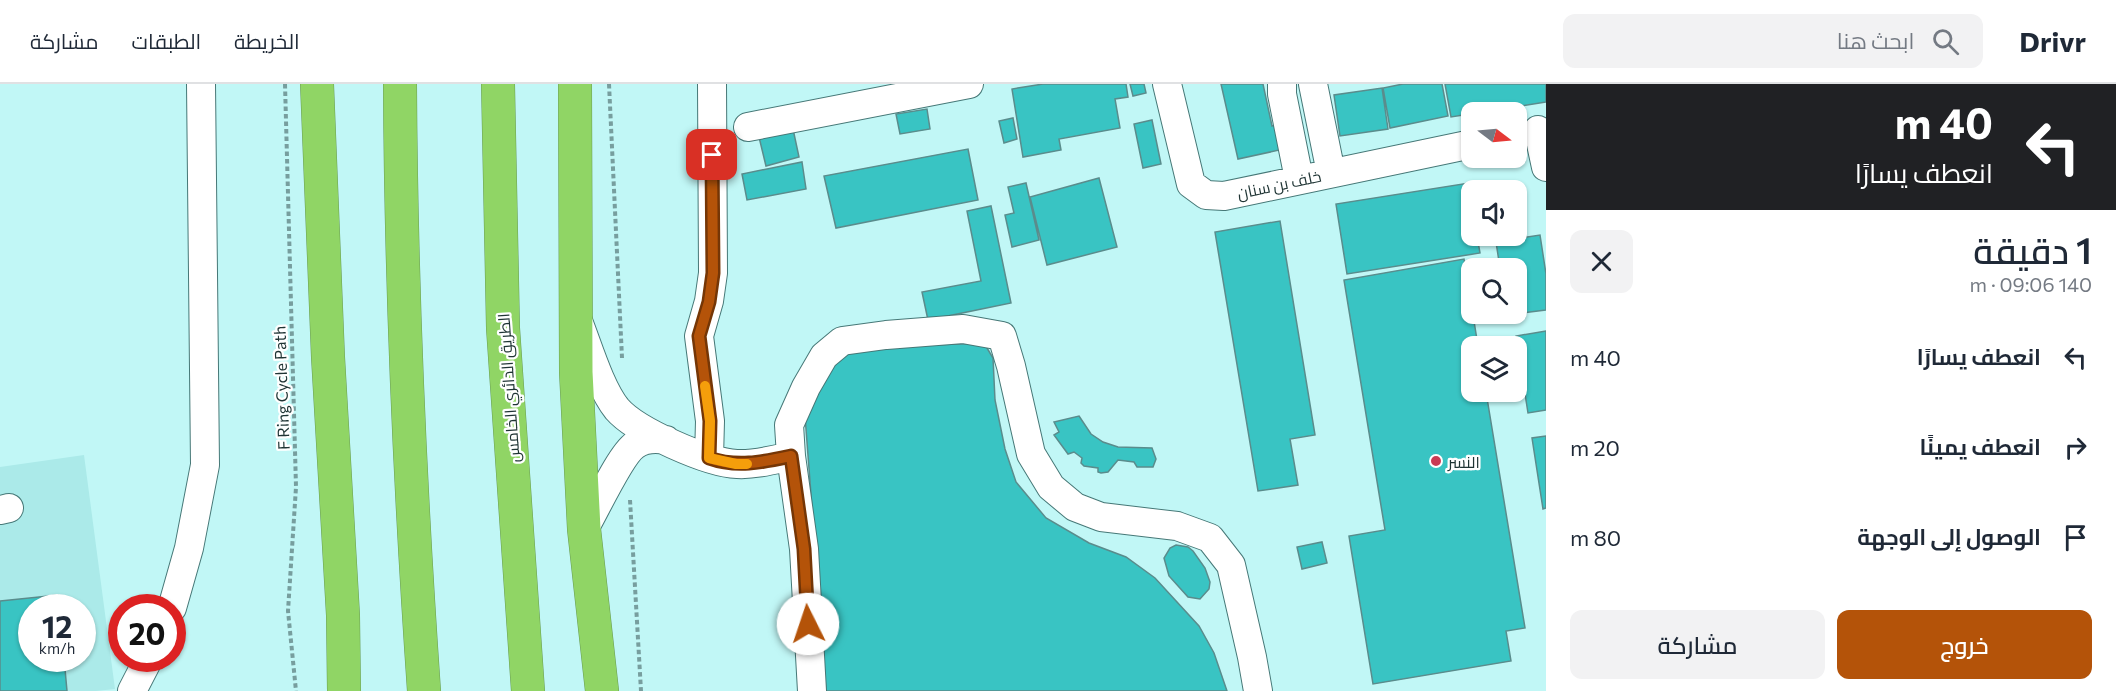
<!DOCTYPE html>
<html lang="ar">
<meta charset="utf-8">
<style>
:root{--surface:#fff;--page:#f2f2f3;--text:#1f2937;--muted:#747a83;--line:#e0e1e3;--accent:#b45309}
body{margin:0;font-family:Commissioner,Cairo,sans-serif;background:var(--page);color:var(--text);direction:rtl;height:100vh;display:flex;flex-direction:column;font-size:22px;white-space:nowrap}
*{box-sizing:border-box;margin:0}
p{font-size:20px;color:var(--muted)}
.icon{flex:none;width:33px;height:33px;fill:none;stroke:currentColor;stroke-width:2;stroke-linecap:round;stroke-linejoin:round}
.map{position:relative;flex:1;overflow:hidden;direction:ltr}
.details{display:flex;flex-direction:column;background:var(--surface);width:570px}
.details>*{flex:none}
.guide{background:#202124;color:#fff;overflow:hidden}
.needle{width:39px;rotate:106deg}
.buttons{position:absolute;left:1461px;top:18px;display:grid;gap:12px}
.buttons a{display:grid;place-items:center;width:66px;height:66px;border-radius:12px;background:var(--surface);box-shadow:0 2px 4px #0004;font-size:30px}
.speed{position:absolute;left:18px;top:510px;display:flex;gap:12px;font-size:30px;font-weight:700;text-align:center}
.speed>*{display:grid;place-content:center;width:78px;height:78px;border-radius:50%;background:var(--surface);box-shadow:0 2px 4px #0004;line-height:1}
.speed small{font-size:15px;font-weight:400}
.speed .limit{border:9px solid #d22;background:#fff;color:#111}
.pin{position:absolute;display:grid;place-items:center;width:51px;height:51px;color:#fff;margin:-26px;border-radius:12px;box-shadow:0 3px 9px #0006}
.me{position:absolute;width:66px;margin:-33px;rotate:356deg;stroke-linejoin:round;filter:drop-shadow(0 0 4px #0008)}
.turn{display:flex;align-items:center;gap:21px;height:126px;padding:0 24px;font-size:27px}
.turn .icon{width:78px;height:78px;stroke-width:2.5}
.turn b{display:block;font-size:42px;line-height:51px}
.round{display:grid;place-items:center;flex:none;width:63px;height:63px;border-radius:12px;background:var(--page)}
.summary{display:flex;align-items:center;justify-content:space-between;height:102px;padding:0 24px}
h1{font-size:36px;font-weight:600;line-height:45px}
.button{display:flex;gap:12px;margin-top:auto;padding:12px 24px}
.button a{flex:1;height:69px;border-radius:12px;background:var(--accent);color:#fff;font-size:24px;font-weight:600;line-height:69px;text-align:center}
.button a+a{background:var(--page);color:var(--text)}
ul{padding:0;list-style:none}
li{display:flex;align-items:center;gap:18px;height:90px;padding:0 24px}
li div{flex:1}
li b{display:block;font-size:22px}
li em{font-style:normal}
header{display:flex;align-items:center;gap:36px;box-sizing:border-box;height:84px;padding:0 30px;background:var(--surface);border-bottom:2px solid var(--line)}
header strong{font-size:28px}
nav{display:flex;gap:33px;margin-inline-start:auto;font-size:21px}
.search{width:420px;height:54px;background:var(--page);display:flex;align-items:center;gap:15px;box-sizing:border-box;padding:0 21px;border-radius:12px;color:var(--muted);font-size:22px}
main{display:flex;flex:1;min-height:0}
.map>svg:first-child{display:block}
.built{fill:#abeae9;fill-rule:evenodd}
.building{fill:#39c4c3;stroke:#5a8c8c;stroke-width:1.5}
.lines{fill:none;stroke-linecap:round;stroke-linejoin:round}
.minor-casing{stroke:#467877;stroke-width:30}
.highway-casing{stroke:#689d54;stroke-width:34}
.path{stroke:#779e9e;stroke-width:4;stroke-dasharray:4.5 3;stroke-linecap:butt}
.minor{stroke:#fff;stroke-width:28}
.highway{stroke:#90d565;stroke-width:33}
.route-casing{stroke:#753606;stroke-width:15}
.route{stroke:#b45309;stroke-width:10}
.slow{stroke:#f59e0b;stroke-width:10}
.poi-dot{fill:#ca3a54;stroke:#fff;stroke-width:2}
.labels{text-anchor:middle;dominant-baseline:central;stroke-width:4.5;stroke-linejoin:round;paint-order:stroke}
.street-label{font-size:16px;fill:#1f3434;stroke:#fff}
.poi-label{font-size:16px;fill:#1f3434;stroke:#fff;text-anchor:start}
</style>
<header>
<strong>Drivr</strong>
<div class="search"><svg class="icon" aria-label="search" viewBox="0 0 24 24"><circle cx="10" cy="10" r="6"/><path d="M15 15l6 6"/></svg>ابحث هنا</div>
<nav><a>الخريطة</a><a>الطبقات</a><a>مشاركة</a></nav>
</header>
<main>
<section class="details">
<div class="guide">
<div class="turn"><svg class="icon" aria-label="left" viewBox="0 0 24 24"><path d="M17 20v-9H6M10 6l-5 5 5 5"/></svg><div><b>40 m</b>انعطف يسارًا</div></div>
</div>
<div class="summary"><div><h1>1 دقيقة</h1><p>140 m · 09:06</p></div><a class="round"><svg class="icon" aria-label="close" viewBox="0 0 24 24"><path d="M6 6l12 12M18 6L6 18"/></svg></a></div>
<ul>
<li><svg class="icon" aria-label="left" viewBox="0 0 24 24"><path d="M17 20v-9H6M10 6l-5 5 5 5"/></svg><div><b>انعطف يسارًا</b></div><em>40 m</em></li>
<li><svg class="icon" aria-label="right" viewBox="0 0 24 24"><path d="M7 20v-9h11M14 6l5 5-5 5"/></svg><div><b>انعطف يمينًا</b></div><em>20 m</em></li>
<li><svg class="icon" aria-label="arrive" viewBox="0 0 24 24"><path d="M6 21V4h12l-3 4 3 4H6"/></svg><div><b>الوصول إلى الوجهة</b></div><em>80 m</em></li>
</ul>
<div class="button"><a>خروج</a><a>مشاركة</a></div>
</section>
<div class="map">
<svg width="1546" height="607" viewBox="0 0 1546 607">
<rect width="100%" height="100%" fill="#c1f7f6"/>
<path class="built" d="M84,371L115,605L96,607H0V383ZM32,524H82V574H32Z"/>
<path class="building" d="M1043,0H1126L1128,13L1115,15L1120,44L1059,55L1061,66L1023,73L1012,5Z
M1130,0H1144L1146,9L1133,12Z
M1221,0H1263L1272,42L1279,40L1284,65L1238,75Z
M1403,0H1442L1448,32L1390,44L1383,4Z
M1445,0H1546V18L1451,33Z
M1382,4L1388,45L1340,52L1334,11Z
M927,25L930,45L900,50L896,30Z
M1013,34L1017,55L1004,59L999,37Z
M1152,36L1161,80L1143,84L1134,40Z
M793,45L799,73L766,82L759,53Z
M968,65L978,116L836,144L824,92Z
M802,78L806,105L747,116L742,90Z
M1099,94L1117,163L1047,181L1030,113Z
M1026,99L1039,156L1012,163L1005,131L1014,129L1008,103Z
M1469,99L1472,117V152H1477L1480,169L1347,190L1336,120Z
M991,122L1011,219L928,236L922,208L981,197L967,127Z
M1280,137L1315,351L1290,355L1298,401L1258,407L1215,148Z
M1540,151L1546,190V226L1506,231V230H1516V184H1500L1496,158Z
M1464,175L1478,262H1472V308H1486L1525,544L1506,547L1511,577L1373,600L1349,452L1385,446L1344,196Z
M1546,247V326L1528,329L1516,252Z
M984,259L993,274L995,316L1005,365L1016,398L1046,434L1089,459L1126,473L1155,494L1199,542L1214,569L1227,607H826L805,332L830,282L855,264Z
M1079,332L1091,350L1103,358L1118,363L1152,364L1156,375L1153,383H1137L1134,378L1118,376L1108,388L1101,389L1098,388V384L1084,382L1081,379L1082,374L1074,368L1068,370L1054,351L1059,348L1054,338Z
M1546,352V424L1543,425L1532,354Z
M1322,458L1327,479L1302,485L1297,463Z
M1176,461L1188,463L1193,467L1205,484L1210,498L1209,505L1200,515L1188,513L1169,492L1164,474L1170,464Z
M58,511L59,524H32V574H64L67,607H0V517Z"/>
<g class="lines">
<g class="minor-casing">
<path id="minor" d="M1167,0L1191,100L1206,111L1224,112L1472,60
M1282,0V10L1299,95
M1313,0L1331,89
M748,43L969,0
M1538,46L1546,83
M578,237C588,262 600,304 617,325C636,347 708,379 737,380C755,381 773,376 791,372
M709,374L710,337L699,252L709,217L713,189L712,0
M0,426L9,424
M584,445C595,427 620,371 635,361C645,354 655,354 666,356
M172,524L189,464L205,381L201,0
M132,607L149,574
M812,607L804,465L791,372L789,341L806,303L824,272L842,257L886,251L963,245L1002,252L1011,282L1031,370L1051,403L1075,423L1101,433L1177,442L1210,454L1231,481L1252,573L1258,607"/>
</g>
<g class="highway-casing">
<path id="highway" d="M317,0L328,273L343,531L344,607
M400,0C401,203 410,405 424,607
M498,0L503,244L528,607
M575,0L576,288L584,445L602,607"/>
</g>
<path class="path" d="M285,0L296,403L288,527L296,607
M609,0L622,274
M630,416L641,607"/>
<use href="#minor" class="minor"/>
<use href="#highway" class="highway"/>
</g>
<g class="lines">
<g class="route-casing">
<path id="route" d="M712,71L713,189L709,218L699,252L710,337L709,374C737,384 763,378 791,372L804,465L808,540"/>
</g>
<use href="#route" class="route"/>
<path class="slow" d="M705,302L710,337L709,374L736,380H747"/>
</g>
<circle class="poi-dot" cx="1436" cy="377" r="6"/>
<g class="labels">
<g class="street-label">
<text transform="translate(1279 100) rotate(-12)">خلف بن سنان</text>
<text transform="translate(281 304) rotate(-92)">F Ring Cycle Path</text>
<text transform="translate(508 304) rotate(-94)">الطريق الدائري الخامس</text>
</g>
<g class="poi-label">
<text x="1448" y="377">النسر</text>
</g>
</g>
</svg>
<div class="buttons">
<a><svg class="needle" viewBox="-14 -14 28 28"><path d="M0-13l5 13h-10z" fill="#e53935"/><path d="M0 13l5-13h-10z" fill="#747a83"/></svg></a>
<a><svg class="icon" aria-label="sound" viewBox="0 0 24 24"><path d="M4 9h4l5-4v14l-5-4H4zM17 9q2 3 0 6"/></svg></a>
<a><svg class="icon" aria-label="search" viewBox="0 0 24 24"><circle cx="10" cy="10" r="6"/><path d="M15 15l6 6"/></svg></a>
<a><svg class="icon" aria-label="layers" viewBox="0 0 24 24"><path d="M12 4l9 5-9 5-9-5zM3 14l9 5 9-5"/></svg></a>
</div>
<div class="speed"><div>12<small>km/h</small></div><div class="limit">20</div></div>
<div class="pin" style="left:712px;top:71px;background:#d93025"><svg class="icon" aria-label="arrive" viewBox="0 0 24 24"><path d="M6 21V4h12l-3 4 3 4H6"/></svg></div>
<svg class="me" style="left:808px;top:540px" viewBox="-20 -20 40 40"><circle r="19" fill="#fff"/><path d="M0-13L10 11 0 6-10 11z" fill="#b45309"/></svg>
</div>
</main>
